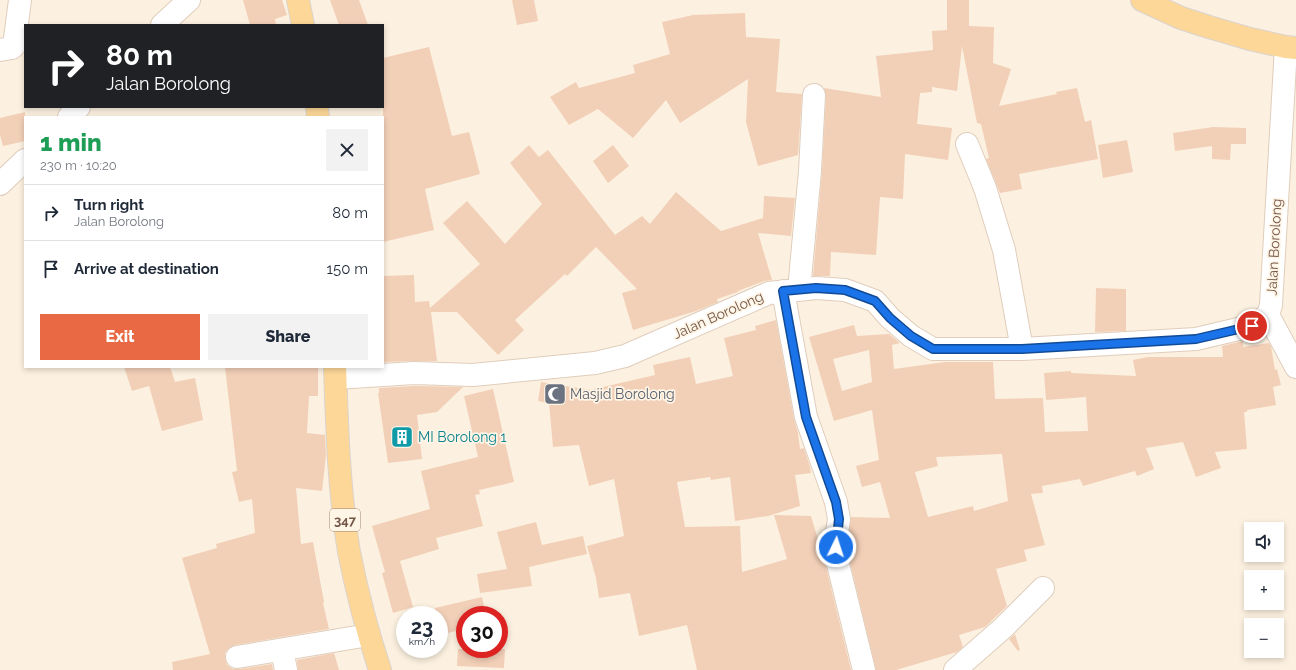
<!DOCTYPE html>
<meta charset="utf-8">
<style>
:root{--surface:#fff;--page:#f2f2f3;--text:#1f2937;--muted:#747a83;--line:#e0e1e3;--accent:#e86943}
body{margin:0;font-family:Raleway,sans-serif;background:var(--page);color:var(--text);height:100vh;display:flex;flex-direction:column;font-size:15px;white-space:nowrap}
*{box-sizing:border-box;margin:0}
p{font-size:13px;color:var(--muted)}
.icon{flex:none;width:22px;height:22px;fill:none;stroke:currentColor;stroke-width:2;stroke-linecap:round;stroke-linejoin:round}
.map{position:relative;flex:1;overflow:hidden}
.details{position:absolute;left:24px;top:116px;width:360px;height:252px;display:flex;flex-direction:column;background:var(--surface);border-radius:0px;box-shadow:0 2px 6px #0003}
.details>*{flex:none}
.hud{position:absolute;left:24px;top:24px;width:360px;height:84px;border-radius:0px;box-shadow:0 2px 6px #0003;background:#202124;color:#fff;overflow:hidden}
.fabs{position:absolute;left:1244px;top:522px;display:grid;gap:8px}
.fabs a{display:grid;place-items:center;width:40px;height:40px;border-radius:0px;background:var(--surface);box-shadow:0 2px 6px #0003;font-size:20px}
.speed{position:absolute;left:396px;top:606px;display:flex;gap:8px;font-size:20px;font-weight:700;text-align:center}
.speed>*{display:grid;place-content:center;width:52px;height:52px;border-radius:50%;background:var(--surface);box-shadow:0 2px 6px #0003;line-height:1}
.speed small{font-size:10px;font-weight:400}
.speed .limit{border:6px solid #d22;background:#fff;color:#111}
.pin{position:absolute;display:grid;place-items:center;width:34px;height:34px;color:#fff;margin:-17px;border:2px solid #fff;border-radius:50%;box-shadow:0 1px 4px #0007}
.me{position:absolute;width:44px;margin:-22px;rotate:4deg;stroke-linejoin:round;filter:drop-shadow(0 0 3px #0008)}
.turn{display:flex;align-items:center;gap:14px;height:84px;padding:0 16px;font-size:18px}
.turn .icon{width:52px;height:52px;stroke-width:2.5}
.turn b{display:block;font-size:28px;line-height:34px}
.round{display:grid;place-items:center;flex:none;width:42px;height:42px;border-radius:0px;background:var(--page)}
.headline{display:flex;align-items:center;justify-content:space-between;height:68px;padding:0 16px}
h1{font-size:24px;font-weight:800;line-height:30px;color:#1e9e55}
.cta{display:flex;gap:8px;margin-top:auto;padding:8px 16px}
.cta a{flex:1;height:46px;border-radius:0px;background:var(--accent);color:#fff;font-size:16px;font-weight:800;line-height:46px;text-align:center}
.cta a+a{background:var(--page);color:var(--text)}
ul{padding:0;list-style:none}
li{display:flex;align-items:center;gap:12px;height:56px;padding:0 16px;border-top:1px solid var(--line)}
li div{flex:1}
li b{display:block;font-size:15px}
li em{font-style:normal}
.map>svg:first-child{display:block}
.building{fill:#f2cfb7;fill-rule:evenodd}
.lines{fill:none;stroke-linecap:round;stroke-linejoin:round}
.minor-casing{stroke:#e0cdbc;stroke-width:24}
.major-casing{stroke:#dbd3cf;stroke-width:24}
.minor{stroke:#fff;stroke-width:22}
.major{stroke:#fcd797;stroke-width:22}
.route-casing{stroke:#114b97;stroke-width:10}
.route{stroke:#1a73e8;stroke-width:7}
.labels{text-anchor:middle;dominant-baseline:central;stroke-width:3.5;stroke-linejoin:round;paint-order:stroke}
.shield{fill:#fff5e6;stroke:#9d8677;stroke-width:1}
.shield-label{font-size:13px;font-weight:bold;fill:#735747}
.street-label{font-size:14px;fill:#735747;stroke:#fff5e6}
.worship-label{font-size:14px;fill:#5b616d;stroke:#fff5e6;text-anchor:start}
.culture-label{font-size:14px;fill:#0d838f;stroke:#fff5e6;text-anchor:start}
</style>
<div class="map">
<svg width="1296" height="670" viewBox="0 0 1296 670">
<rect width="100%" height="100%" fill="#fcf1e0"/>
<path class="building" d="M243,0H282L287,15L275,19L276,25H250Z
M330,0H359L368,25H339Z
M512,0H534L538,21L517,25Z
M947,0H969V26L994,27L993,63L1011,69L999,106L1057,94L1056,92L1077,88L1085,122L1091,120L1098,159L1019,174L1022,189L1000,193L986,159L989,158L981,124L977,123L962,46L957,91L932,87V92L920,93L917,124L952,128L948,160L905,154L903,199L880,197L876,255L831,252L830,276H813L822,172L826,96L824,88L881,97L876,56L933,50L932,31L947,30Z
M745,13L746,37L780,39L776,92L802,94L798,155L758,166L746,122L748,79L680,123L666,100L633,138L598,109L569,125L550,97L576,82L579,88L635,73L633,65L670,54L662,22L693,15Z
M429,47L452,136L469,132L480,174L425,189L434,230L383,242V58Z
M25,112V141L3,146L0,135V118Z
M1213,127L1246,128V144H1231L1230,160L1212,159V146L1175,151L1173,133Z
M1127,140L1133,172L1103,178L1098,145Z
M529,145L539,157L548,150L615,235L642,216L650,224L676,192L721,231L763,218L764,196L795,198L791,236L758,233L772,280L764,281L738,291V292L717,299L718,302L696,311L633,330L622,293L637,289L596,247L567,276L565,274L515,320L524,330L498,355L457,312H431L437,361H413L383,362V276L414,275L415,302L429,301L430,308L480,264L443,223L467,201L505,244L542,204L510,163Z
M613,145L629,166L608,183L593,161Z
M1096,288L1126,289V331L1095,332Z
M776,320L794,419L798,433L800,449L804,448L810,467L811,473L795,475L800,506L768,516L735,521L730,477L711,480L710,477L677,482L685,527L740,526L742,572L787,559L774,515L811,516L825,563L851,670H697L687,625L639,636L630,593L599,598L596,578L587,546L624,536L614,479L589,486L579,445L553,447L549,403L538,401L541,382L590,390L655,375L653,365L690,357L696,384L733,376L724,338L756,330L755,326Z
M854,325L857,336L889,334L900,343L892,345L894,369L945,362H993L995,399L1043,398L1045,432L1088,431L1086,397L1046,400L1044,373L1071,371V373L1136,376L1133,360L1148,357H1223L1222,346L1243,341V347L1269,343L1271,346L1275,370L1277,369L1281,385L1273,387L1276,405L1247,410V412H1244L1247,449L1215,452L1221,468L1196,477L1183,442L1146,448L1154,469L1137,476L1135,471L1083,486L1080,479L1042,486L1043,493L1031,494L1045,545L1024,550L1027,561L996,569L1007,606L985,627L959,635L963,647L957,652L896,670H876L848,554V540L851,517L890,518L880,482L862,487L856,466L879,460L872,410L834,421L809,337ZM869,350L872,382L842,391L833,359ZM1002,454L1008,501L974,511L973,506L928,517L915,472L938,466L936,457Z
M124,367H170L175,382L195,378L203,420L162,431L149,386L132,391Z
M225,367H318V396H309L307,433L325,435L326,455L322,491L296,488L301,544L313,542L324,602L323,603L329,629L235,645L229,648L225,653V659L227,665L233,669H239L272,664L273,670H173L172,662L210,654L182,558L217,548L216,544L255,533L252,499L239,502L232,472L237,471Z
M414,386L463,387L437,412L417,415L422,459L388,463L378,393H379V388Z
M493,389L514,482L479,490L480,494L475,495L483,526L436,538L439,549L400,561L413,607L393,613L382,573L385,572L372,526L430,509L421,471L478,457L464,396Z
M536,522L542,545L583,536L587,554L529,567L532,586L480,593L477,574L507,569L497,532Z
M482,597L486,615H465V629L439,635V615H436L435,608Z
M1015,634L1020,650L1018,651L1009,639Z
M458,649H505L504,668L457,666Z
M334,653L339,670H298L297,660Z"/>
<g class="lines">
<g class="minor-casing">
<path id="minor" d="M162,25L189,0
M0,50L12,48L14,46L20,0
M69,117L79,107
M967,144L985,188L1004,250L1022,349
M0,184L25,160
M799,290L810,171L814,95
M783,291L806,417L836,502L839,519L836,539V556L864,670
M1268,315L1296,367
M336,378L414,373L473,375L595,363L625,356L769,293L816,288L845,290L875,301L890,318L911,336L933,349H1022L1196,339L1251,326L1268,315L1271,305L1286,47
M282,650L286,670
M237,657L369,635
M955,670L1003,628L1043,588"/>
</g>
<g class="major-casing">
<path id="major" d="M298,0L303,25
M1142,0L1181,18L1209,27L1250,39L1286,47L1296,48
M317,107L318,117
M335,367C337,429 339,491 349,552C357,592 367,631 380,670"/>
</g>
<use href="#minor" class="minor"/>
<use href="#major" class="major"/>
</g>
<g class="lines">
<g class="route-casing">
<path id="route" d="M836,547L839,519L836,502L806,417L783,291L816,288L845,290L875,301L890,318L911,336L933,349H1022L1196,339L1252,326"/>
</g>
<use href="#route" class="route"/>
</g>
<defs>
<g id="mosque-square" transform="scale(1.15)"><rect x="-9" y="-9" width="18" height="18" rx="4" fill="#6b7280" stroke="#fff5e6"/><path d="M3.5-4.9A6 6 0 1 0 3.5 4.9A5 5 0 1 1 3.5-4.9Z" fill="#fff"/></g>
<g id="building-square" transform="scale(1.15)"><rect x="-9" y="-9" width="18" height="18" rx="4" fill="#0f9aa8" stroke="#fff5e6"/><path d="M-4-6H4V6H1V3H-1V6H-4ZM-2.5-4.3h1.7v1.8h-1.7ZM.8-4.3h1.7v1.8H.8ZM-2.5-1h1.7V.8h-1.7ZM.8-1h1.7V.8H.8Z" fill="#fff"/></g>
</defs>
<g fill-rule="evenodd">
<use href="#mosque-square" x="555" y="394"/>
<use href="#building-square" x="402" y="437"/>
</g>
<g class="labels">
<rect class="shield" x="330" y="509" width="30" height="22" rx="3"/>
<g class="shield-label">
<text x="345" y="520">347</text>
</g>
<g class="street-label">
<text transform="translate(1274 247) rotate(-87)">Jalan Borolong</text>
<text transform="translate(718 315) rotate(-24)">Jalan Borolong</text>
</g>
<g class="worship-label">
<text x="570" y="394">Masjid Borolong</text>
</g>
<g class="culture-label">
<text x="418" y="437">MI Borolong 1</text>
</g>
</g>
</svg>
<div class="fabs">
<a><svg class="icon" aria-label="sound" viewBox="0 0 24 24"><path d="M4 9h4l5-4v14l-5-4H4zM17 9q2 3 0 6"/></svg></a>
<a>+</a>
<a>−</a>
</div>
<div class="speed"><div>23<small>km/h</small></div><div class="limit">30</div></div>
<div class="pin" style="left:1252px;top:326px;background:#d93025"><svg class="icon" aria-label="arrive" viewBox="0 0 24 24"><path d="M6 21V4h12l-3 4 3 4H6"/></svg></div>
<svg class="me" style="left:836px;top:547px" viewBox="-20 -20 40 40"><circle r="17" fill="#1a73e8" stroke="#fff" stroke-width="3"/><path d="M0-11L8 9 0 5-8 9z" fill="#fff"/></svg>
<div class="hud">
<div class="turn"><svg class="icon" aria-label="right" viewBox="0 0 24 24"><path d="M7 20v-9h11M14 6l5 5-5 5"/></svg><div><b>80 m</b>Jalan Borolong</div></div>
</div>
<section class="details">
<div class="headline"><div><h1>1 min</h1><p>230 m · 10:20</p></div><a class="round"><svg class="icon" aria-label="close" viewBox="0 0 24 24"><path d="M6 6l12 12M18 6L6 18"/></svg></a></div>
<ul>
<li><svg class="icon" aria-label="right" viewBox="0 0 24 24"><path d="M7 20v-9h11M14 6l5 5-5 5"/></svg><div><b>Turn right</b><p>Jalan Borolong</p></div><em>80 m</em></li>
<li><svg class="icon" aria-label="arrive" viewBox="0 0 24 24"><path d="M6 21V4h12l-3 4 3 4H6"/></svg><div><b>Arrive at destination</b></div><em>150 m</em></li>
</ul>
<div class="cta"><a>Exit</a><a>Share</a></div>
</section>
</div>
